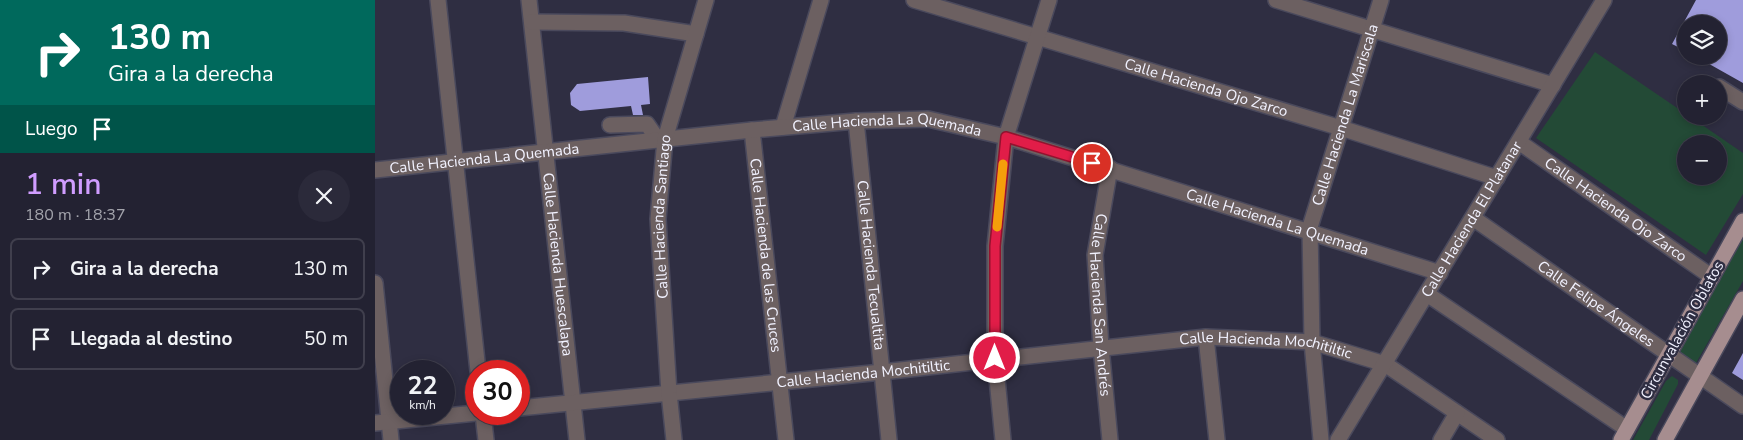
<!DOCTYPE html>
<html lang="es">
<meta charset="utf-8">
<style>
:root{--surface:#232232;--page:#2b2a3a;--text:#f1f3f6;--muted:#a3a4ac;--line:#403f4d;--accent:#d09dff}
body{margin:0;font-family:"Nunito Sans",sans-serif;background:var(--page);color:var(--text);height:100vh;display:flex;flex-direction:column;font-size:19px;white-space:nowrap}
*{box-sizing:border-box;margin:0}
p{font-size:16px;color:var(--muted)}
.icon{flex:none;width:28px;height:28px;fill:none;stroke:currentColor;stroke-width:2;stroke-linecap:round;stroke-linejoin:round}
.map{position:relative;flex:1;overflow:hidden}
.sheet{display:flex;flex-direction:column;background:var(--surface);width:375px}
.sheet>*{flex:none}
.guide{background:#00695c;color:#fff;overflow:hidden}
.controls{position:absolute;left:1302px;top:15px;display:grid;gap:10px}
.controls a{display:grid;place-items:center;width:50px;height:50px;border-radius:50%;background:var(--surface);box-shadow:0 2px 8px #0003,0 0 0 1px var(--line);font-size:25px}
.speed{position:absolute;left:15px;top:360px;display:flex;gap:10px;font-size:25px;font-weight:700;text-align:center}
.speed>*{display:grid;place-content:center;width:65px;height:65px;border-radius:50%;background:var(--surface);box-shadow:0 2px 8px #0003,0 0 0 1px var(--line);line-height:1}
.speed small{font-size:12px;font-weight:400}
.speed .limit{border:8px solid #d22;background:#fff;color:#111}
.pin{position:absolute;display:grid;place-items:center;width:42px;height:42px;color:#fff;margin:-21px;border:2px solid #fff;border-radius:50%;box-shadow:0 1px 5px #0007}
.me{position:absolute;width:55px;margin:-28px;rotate:0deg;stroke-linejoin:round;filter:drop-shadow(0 0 4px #0008)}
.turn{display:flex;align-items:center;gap:18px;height:105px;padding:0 25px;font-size:22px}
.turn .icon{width:65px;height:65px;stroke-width:2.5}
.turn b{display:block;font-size:35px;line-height:42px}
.then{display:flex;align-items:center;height:48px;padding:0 25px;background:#0003;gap:10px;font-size:19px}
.round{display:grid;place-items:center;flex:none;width:52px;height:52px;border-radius:26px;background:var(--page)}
.overview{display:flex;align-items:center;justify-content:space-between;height:85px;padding:0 25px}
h1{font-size:30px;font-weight:600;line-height:38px;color:var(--accent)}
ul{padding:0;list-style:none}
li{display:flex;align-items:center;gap:15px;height:62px;margin:0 10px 8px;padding:0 15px;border:2px solid var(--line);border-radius:8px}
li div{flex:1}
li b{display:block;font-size:19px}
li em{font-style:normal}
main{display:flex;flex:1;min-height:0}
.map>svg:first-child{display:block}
.green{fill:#234a36;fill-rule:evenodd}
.building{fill:#9f9cdc}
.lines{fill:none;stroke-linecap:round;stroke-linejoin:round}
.minor-casing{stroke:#4a495c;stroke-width:18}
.major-casing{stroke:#4a495c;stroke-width:18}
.minor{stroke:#6c6061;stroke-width:15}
.major{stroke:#a68d8f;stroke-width:15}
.route-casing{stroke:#92132f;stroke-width:12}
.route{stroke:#e11d48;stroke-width:9}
.slow{stroke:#f59e0b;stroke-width:9}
.labels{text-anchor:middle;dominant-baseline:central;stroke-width:5;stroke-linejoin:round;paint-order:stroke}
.street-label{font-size:15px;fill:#f2f2ff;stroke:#2f2e42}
</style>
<main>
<section class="sheet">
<div class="guide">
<div class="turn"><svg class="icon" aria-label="right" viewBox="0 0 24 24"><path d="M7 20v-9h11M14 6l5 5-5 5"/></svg><div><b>130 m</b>Gira a la derecha</div></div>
<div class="then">Luego<svg class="icon" aria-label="arrive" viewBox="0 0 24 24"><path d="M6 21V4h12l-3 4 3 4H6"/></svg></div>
</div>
<div class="overview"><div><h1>1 min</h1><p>180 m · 18:37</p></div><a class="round"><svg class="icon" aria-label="close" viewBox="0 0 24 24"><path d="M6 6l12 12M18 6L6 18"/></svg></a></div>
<ul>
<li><svg class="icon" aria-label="right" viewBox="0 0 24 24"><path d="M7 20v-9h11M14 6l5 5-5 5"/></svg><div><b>Gira a la derecha</b></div><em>130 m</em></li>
<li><svg class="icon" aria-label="arrive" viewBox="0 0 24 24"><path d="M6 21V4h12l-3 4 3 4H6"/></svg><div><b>Llegada al destino</b></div><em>50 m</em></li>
</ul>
</section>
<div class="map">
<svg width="1368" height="440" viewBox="0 0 1368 440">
<rect width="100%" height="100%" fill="#2f2e42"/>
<path class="green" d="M1220,52L1311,114V116H1314L1368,153V194L1331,255L1161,138ZM1311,144H1344V176H1311Z
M1368,232V281L1321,363L1301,354Z
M1297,376L1303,380V384L1274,440H1258L1291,381Z"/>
<path class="building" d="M1321,0H1368V83L1320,56H1344V24H1311V51L1297,44Z
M273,77L275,104L266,105L268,115H258L256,106L205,111L196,105L195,93L202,84Z
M1368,353V380L1357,373Z"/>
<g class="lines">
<g class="minor-casing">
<g id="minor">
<path d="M63,0L103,371"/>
<path id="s1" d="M154,0L202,440"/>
<path id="s2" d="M539,0L966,128L1122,178"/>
<path d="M901,0L1178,85"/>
<path d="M157,22L249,23L321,34"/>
<path d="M1344,87L1368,102"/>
<path id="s3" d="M481,121L514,440"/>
<path d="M235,125L272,124L283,140"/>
<path d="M408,127L446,0"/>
<path id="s4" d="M377,130L411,440"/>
<path id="s5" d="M1144,142L1337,277"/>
<path id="s6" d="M735,168L720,255L726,347L735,440"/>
<path id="s7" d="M0,170L377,130L481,121L553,119L631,137L1065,273"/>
<path id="s8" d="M1098,218L1368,406"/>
<path d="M0,283L16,440"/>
<path d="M1052,294L1252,429"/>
<path d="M831,337L842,440"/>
<path id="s9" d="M144,408L507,372L831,337L937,342L1010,364L1122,440"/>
<path d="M108,414L111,440"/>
<path d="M0,423L101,413"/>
<path id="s10" d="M299,440L294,393L283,219L290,139L331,0"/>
<path d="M628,440L620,358V246L631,137L674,0"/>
<path id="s11" d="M946,440L937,342L935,227L1006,0"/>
<path id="s12" d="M963,440L1229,0"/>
<path d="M1066,440L1082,413"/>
</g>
</g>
<g class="major-casing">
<path id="major" d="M1246,440L1368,221
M1290,440L1368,299"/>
</g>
<use href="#minor" class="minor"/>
<use href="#major" class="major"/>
</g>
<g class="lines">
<g class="route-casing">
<path id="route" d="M620,358V246L631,137L717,163"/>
</g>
<use href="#route" class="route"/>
<path class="slow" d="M622,227L628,164"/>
</g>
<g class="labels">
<g class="street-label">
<text stroke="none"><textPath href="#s2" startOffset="305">Calle Hacienda Ojo Zarco</textPath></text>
<text stroke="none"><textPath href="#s11" startOffset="331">Calle Hacienda La Mariscala</textPath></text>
<text stroke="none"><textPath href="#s7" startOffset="515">Calle Hacienda La Quemada</textPath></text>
<text stroke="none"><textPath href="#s7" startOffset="110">Calle Hacienda La Quemada</textPath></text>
<text stroke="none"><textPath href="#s5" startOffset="118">Calle Hacienda Ojo Zarco</textPath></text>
<text stroke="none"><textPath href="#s10" startOffset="224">Calle Hacienda Santiago</textPath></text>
<text stroke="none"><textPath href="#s12" startOffset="258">Calle Hacienda El Platanar</textPath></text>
<text stroke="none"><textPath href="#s7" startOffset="920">Calle Hacienda La Quemada</textPath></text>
<text stroke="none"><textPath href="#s4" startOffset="126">Calle Hacienda de las Cruces</textPath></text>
<text stroke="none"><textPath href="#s1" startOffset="266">Calle Hacienda Huescalapa</textPath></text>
<text stroke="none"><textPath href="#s3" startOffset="145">Calle Hacienda Tecualtita</textPath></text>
<text stroke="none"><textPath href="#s8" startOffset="150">Calle Felipe Ángeles</textPath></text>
<text stroke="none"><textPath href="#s6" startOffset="138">Calle Hacienda San Andrés</textPath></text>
<text transform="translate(1307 330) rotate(-61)">Circunvalación Oblatos</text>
<text stroke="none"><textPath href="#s9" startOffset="751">Calle Hacienda Mochitiltic</textPath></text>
<text stroke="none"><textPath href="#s9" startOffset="346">Calle Hacienda Mochitiltic</textPath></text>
</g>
</g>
</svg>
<div class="controls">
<a><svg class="icon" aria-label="layers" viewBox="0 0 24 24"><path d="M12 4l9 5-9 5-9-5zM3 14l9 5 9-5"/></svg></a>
<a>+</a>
<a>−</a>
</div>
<div class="speed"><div>22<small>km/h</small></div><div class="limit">30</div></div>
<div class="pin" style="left:717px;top:163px;background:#d93025"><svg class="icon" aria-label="arrive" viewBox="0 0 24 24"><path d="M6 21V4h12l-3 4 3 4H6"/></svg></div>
<svg class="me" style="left:620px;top:358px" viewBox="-20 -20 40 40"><circle r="17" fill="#e11d48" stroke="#fff" stroke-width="3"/><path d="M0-11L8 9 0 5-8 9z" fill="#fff"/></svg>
</div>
</main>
